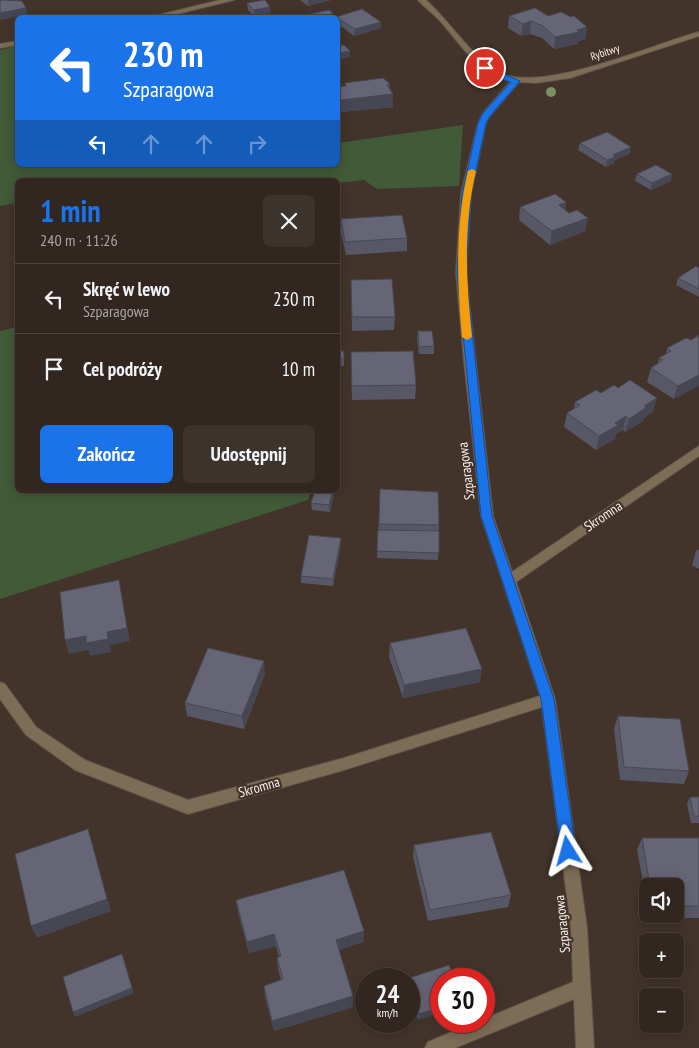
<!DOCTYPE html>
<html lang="pl">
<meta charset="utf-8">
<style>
:root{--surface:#322720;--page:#3d332d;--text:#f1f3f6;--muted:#a8a5a5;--line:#4d443e;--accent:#1a73e8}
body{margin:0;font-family:"PT Sans Narrow",sans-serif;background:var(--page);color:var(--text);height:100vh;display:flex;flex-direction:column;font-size:19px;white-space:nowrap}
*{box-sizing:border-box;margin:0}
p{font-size:16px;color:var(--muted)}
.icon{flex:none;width:28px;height:28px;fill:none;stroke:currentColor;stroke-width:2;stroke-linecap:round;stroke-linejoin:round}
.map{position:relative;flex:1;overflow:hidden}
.side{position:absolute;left:15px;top:178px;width:325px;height:315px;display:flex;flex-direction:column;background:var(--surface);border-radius:8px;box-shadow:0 2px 12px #0003,0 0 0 1px var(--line)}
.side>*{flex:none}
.top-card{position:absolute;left:15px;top:15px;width:325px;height:152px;border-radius:8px;box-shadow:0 2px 12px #0003,0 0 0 1px var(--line);background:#1a73e8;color:#fff;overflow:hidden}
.buttons{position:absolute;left:639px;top:878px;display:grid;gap:10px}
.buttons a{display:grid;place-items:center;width:45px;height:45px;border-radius:8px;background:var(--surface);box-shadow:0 2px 12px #0003,0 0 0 1px var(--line);font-size:25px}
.speed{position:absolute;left:355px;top:968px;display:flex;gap:10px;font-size:25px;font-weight:700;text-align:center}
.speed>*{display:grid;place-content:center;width:65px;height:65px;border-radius:50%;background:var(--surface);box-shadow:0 2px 12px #0003,0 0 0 1px var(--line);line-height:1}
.speed small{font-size:12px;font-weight:400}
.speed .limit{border:8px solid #d22;background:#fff;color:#111}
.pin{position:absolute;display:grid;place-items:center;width:42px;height:42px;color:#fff;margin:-21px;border:2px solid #fff;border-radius:50%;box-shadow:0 1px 5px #0007}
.me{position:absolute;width:55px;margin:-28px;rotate:352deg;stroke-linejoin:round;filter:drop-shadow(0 0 4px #0008)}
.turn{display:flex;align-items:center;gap:18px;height:105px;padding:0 25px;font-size:22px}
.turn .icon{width:65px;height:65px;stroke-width:2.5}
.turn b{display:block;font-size:35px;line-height:42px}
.lanes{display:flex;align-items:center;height:48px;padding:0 25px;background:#0003;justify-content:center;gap:25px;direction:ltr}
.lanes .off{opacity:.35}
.round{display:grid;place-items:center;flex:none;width:52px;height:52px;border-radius:8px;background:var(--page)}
.summary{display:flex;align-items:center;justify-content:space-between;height:85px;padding:0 25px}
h1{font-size:30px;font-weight:700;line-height:38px;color:var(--accent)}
.action{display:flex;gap:10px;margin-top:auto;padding:10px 25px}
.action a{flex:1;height:58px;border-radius:8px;background:var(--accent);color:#fff;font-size:20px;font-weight:700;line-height:58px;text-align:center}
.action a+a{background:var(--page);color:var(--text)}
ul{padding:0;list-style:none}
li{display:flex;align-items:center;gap:15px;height:70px;padding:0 25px;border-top:1px solid var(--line)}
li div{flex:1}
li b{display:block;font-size:19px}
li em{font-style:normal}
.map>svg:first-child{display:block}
.green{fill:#415a37}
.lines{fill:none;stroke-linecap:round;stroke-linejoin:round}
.minor-casing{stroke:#5f5248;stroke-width:2}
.minor{fill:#7d6c56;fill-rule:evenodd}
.tree{fill:#789062}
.wall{fill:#575765}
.shaded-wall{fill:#474753}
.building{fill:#656576;stroke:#474753}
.route{fill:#1a73e8;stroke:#114b97}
.slow{fill:#f59e0b}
.labels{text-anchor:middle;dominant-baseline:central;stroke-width:4.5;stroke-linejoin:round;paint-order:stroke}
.far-street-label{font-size:11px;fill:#f7eee8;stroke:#42342a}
.street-label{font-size:14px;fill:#f7eee8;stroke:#42342a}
</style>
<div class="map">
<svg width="699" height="1048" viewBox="0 0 699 1048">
<rect width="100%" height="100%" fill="#42342a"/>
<path class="green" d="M17,46L18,165H338V143L463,125L459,186L377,189L364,180L338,183V180H18L17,203L0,206V50Z
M17,327L18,490H311L308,500L0,599V331Z"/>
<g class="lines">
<g class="minor-casing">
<path id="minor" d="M220,0H234L161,18H146Z
M418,0H426C449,21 472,56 496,71C539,96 652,44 699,32V36L570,78L536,83L519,82L490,116L486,123L471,194L466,273L493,516L512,572L699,446V456L516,582L555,699L587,928L594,1048H576L574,999L455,1048H425L428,1042L478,1021H484V1019L573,982L571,928L542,707L344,770L188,814L75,770L26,735L0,699V682L5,684L36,727L85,760L188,800L344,758L540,696L481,516L464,361L456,273L461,194L478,123L483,113L511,81C475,71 464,48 441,22C434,14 425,8 418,0Z
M18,41V45L0,48V44Z"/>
</g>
<use href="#minor" class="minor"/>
</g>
<circle class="tree" cx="551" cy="92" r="5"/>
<path class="wall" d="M300,0H331L308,6Z
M247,3L270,13L254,16L248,10Z
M535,8L586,39L578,41V44L554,49L542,38L530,34L521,36L508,28L509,16Z
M336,17L381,22V28L354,36L338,24V18H336Z
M345,83L390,89L393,107L341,112L338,106V87L345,86Z
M580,143L631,147L629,154L615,160L614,163L606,167L578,150Z
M637,174L671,181L651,190L635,181Z
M566,202L565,210L569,213L588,218L585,231L550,245L519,220L520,207Z
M341,219L407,238V251L346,255L341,233Z
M699,268V297L676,285L678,278Z
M351,280L395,317L394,330L352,331Z
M418,331L434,346V354H419L417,339Z
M691,340L674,399L647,382L651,368L658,363L659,358L666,354L667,348Z
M338,351H344V366H338Z
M351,365L416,385L415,399L352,400Z
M601,393L653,412L644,418L643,421L625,432L623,430L616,434L615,439L596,450L564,427L567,413L574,409L575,402Z
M380,489L439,525L438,560L377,558Z
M335,490L330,512L312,510L311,503Z
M341,538V545L333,586L301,583V576Z
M699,549V569L692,565L696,551Z
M390,643L480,682L403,698L389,657Z
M265,674L244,729L187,716L185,703Z
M618,716L689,771L684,784L620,780L614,729Z
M690,797H699V823H691L687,804Z
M642,838H699V918H649L648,914H675V886H648V909L637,850Z
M414,845L511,895L508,907L428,921L413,857Z
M236,900L364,931L363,942L339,950L353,996V1007L274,1031L265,997L264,986L281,980L278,969L277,958L279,957L276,946L249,953L238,912Z
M449,965L418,1020L409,994V979Z"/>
<path class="shaded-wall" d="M308,0H331L308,6Z
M270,7V13L254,16V10Z
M26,8L27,15L0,20V13Z
M333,13V18H324Z
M531,21L530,34L521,36L523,24Z
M381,22V28L354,36L355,29Z
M587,27L586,39L578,41V44L554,49L555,37Z
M350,51V57L338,60V53Z
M390,84V94H393V107L341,112V100Z
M631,147L629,154L615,160L614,163L606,167L607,160L613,155Z
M672,174L671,181L651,190L652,183Z
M566,202L564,215L559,205Z
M588,218L585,231L550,245L552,231Z
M699,375V386L674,399L678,386Z
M657,398L653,412L644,418L643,421L625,432L629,419L644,406Z
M626,416L623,430L616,434L615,439L596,450L599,436L615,423Z
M333,490H335L330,512L329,505Z
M341,538V545L333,586V579Z
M119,580L130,641L110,645L111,652L90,656L88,650L69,654L65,640L107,632Z
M264,661L265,674L244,729L242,716Z
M482,669L480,682L403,698L404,685Z
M88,829L111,911L37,938L31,926Z
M364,931L363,942L336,951V940Z
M274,934L276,946L249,953L247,942Z
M122,954L134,993L75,1017L73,1012Z
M353,996V1007L274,1031L272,1021Z
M441,1007V1013L418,1020L419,1014Z"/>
<path class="building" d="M2,0L22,1L26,8L0,13V1Z
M265,0L270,7L254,10L247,3Z
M535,8L548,16L561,12L571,17L574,16L587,27L577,30L579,32L555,37L543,26L531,21L523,24L509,16Z
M362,9L381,22L355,29L336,17Z
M329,10L333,13L324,18H302L300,16Z
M344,45L350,51L338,53V46Z
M383,78L390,84L387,85L393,94L341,100L338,94V87L346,86L345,83Z
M607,132L631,147L613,155L615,157L607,160L580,143Z
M656,165L672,174L652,183L637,174Z
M555,194L566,202L559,205L569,213L577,210L588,218L552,231L520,207Z
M402,215L407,238L345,242L341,219Z
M696,266L699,268V289L678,278Z
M392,279L395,317H352L351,280Z
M418,331H432L434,346L419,347Z
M699,335V375L678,386L651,368L663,360L659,358L671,351L667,348L686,338L691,340Z
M338,351H344V358L338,359Z
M413,351L416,385L352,386L351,352Z
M630,380L657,398L644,406L647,407L629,419L626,416L615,423L618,425L599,436L567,413L580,405L575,402L596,390L601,393L614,385L618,388Z
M380,489L438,492L439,525L379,524Z
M315,490H333L329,505L311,503Z
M378,530L439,531V553L377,551Z
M309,535L341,538L333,579L301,576Z
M119,580L127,628L107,632L108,639L86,643V636L65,640L60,592Z
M466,628L482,669L404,685L390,643Z
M208,648L264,661L242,716L185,703Z
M618,716L680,719L689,771L624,767Z
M690,797H699V816H694Z
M88,829L107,899L31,926L15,854Z
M491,832L511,895L430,910L414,845Z
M642,838H699V906H675V886H650Z
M344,870L364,931L336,940L353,996L272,1021L264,986L283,979L277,958L281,956L274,934L247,942L236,900Z
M122,954L132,988L73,1012L63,977Z
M449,965L454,979H441V1007L419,1014L409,986V979H406Z"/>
<path class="route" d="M483,67H488L520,81L490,116L486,123L471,194L466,273L492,516L554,699L576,851L573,856L568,858L563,856L561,851L541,699L481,516L457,273L462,194L478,123L483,113L511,82L494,77L483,70Z"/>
<path class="slow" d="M472,169L476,171C463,226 466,281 472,337L467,340L462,337C457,281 455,226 468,171Z"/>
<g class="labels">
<g class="far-street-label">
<text transform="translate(605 52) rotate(-18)">Rybitwy</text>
</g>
<g class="street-label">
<text transform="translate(466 471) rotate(-97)">Szparagowa</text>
<text transform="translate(603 516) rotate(-34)">Skromna</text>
<text transform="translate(259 787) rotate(-16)">Skromna</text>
<text transform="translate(562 924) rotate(-96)">Szparagowa</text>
</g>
</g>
</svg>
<div class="buttons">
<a><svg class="icon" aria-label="sound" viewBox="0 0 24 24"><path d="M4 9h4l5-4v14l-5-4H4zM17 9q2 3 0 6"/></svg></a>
<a>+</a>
<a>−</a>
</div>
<div class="speed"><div>24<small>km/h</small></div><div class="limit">30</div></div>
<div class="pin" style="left:485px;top:68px;background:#d93025"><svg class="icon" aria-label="arrive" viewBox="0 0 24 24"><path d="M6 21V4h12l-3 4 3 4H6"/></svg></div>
<svg class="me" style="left:568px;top:851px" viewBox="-20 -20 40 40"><path d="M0-17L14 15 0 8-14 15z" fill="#1a73e8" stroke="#fff" stroke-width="4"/></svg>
<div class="top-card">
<div class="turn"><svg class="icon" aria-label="left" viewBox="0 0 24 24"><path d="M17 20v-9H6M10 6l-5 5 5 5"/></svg><div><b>230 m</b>Szparagowa</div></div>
<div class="lanes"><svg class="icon" aria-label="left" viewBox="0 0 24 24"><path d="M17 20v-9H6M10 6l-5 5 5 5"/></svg><svg class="icon off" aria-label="ahead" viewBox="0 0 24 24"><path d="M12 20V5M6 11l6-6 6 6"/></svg><svg class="icon off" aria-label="ahead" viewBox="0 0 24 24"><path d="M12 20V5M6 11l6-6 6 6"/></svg><svg class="icon off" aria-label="right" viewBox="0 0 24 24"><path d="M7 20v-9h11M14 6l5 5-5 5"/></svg></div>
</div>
<section class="side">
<div class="summary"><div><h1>1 min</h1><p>240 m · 11:26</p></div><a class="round"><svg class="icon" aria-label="close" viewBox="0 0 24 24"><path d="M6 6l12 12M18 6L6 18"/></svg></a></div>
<ul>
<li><svg class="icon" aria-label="left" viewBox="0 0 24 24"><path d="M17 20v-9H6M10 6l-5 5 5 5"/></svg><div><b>Skręć w lewo</b><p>Szparagowa</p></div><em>230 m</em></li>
<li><svg class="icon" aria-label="arrive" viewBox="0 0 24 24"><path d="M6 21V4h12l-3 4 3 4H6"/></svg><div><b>Cel podróży</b></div><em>10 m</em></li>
</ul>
<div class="action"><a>Zakończ</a><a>Udostępnij</a></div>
</section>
</div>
